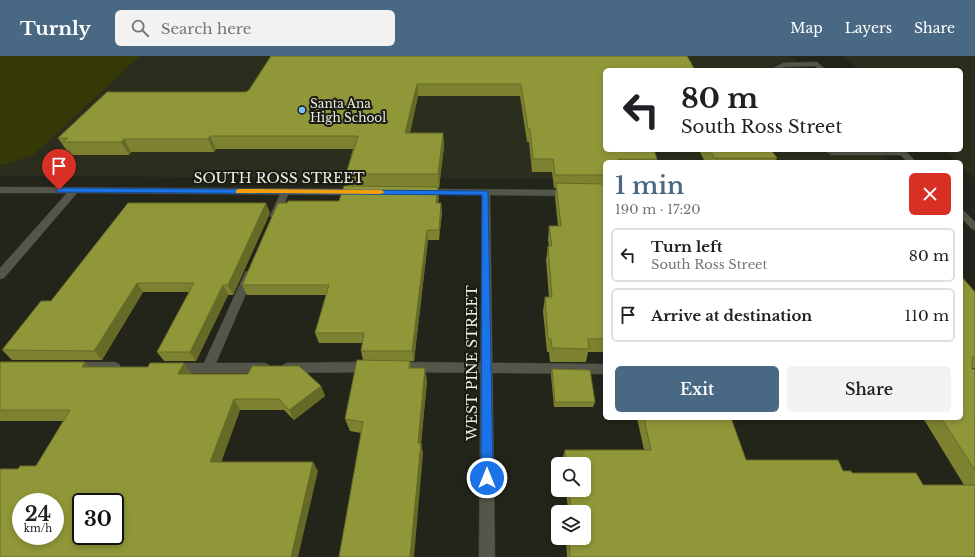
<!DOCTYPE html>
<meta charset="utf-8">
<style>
:root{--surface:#fff;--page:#f2f2f2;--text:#202124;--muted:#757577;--line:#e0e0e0;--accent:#496884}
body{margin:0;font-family:"Libre Baskerville",serif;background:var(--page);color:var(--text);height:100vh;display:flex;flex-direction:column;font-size:15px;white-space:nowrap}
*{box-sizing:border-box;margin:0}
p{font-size:13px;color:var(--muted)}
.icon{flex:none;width:22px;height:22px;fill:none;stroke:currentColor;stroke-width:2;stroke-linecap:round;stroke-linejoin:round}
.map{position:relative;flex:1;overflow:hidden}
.drawer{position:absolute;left:603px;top:104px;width:360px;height:260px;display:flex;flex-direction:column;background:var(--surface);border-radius:6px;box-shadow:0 2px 6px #0003}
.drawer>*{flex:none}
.guide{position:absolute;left:603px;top:12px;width:360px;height:84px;border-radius:6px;box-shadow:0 2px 6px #0003;background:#fff;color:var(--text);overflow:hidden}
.fabs{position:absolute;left:551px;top:401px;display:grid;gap:8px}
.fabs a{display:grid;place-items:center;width:40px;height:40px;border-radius:6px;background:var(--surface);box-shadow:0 2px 6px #0003;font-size:20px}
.speed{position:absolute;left:12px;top:437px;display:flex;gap:8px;font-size:20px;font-weight:700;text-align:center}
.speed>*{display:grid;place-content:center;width:52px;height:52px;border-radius:50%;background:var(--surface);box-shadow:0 2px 6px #0003;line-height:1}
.speed small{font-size:10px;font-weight:400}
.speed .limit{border:2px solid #111;border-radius:6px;background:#fff;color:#111}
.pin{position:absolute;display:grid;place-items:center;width:34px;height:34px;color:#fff;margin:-41px -17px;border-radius:50% 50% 50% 0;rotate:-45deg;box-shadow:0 0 4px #0007}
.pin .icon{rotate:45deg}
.me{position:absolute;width:44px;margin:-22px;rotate:0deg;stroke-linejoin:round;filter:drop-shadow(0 0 3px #0008)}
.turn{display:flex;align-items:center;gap:14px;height:84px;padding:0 12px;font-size:18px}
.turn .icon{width:52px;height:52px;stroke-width:2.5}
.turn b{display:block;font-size:28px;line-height:34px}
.round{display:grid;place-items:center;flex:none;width:42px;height:42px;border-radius:6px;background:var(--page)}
.headline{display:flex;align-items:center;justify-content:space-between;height:68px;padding:0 12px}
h1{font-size:24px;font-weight:600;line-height:30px;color:var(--accent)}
.action{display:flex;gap:8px;margin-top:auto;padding:8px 12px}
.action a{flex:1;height:46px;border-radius:6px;background:var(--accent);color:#fff;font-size:16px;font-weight:600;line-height:46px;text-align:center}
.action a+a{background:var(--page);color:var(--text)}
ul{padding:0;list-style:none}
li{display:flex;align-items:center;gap:12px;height:54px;margin:0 8px 6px;padding:0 4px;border:2px solid var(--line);border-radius:6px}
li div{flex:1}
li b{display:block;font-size:15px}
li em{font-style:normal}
header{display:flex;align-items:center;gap:24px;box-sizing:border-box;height:56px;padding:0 20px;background:var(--accent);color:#fff}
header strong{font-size:19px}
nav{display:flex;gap:22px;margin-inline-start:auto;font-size:14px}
.search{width:280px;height:36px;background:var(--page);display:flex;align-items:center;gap:10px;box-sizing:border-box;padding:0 14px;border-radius:6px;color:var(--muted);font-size:15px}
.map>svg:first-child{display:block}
.built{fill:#2c2e1d}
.green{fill:#353905}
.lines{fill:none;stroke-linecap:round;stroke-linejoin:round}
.service-casing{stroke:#3e3f36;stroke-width:1}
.minor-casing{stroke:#3e3f36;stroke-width:1}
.service{fill:#54564a;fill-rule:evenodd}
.minor{fill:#54564a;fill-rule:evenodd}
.wall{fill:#7c8230}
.shaded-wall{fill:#656a27}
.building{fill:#909738;stroke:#656a27;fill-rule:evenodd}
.route{fill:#1a73e8;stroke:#114b97}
.slow{fill:#f59e0b}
.poi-dot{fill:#7cbef9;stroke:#1a1c11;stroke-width:1.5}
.labels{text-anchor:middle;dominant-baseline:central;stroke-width:4;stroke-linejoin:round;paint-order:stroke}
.far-poi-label{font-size:12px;fill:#ecede6;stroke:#1a1c11;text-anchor:start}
.street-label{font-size:14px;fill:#ecede6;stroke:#1a1c11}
</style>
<header>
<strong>Turnly</strong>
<div class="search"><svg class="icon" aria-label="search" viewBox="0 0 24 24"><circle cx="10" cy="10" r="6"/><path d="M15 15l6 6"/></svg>Search here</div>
<nav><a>Map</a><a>Layers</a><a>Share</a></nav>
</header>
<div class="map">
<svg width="975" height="501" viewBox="0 0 975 501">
<rect width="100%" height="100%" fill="#24251a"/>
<path class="built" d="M0,0H790L804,14H605V94H879L891,106H605V123L0,120Z
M843,0H975V123L961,110V106H957L944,94H961V14H858Z"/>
<path class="green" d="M0,0H140L33,99L6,108H0Z"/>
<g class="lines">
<g class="service-casing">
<path id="service" d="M285,133L289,136L280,160L278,162H272L270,160L281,136Z
M249,215L253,216L254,219L216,307H265L269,309L271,312L269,315L265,317H173L169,315L167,312L169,309L173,307H204L244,219L245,216Z
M75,306H115L119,308L121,311L119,314L115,316H75L71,314L69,311L71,308Z
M369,306L373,308L375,311L373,314L369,316L287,317L283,315L281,312L283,309L287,307Z
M397,306L605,308V318L397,316L393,314L391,311L393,308Z"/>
</g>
<g class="minor-casing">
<path id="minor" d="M817,6L826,14H819L815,10L784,11L778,14H770L783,7Z
M824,94H905L916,106H907L901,99H831Z
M0,131L356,133L360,136L356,139L77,137L4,222L0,223V212L67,137H0Z
M424,133L568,134L572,137L568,140L490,139L495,501H479L482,139L421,138L420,136Z
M961,154L964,155L975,166V174L972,173L961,162Z"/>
</g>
<use href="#service" class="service"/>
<use href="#minor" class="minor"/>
</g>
<path class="wall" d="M605,14L657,103V106H605V296H588L586,306H550L549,296H547L543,255L545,241H549L546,204L548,190H549L548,184L549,170H558L555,141L556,132H554L552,116H532L529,86H527L520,40H418L410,77H443L444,90L439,132H438L439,140L438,147L442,156L439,184H428L414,305H410L411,312L427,325L421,387L423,398L361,377L350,375L345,363L363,304L361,295L363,287H319L315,277L326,239H247L242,229L339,145L348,130L346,118L353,93H216L214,96H131L129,99H72L69,95H67L58,82L246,36Z
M699,94H771L777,102L775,106H705Z
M270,157L233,239H228L196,305H164L157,296L189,236H143L102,304H12L2,294L51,245Z
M975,236V312H972V313H975V501H567L566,482H584V456H566V454H568L566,434H584V408H563L562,404L565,394H644L637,362H731L746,404L843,415L852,417L923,429H964L923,362H961Z
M0,306L191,317V318L321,330L325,340L294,364L284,354H240L221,406L318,415L18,413L36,410L64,365H0Z
M552,313L595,346L593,351H554L551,319Z"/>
<path class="shaded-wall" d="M417,28L418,40L407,90L405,77Z
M443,77L444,90L439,132L438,118Z
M210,80L216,93L214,96L208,83Z
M124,83L131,96L129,99L121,86Z
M438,131L439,140L437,156L436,147Z
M266,147L270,157L233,239L228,229Z
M441,147L442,156L439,184V174Z
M427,174L428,184L414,305L412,295Z
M137,227L143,236L102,304L94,295Z
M223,229L228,239L196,305L190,296Z
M85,306L94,317L82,311Z
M184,307L191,317L186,328L178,318Z
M425,312L427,325L420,398L418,387Z
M321,330L325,340L294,364L289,354Z
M234,343L240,354L218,415L210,406Z
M421,387L423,398L414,501H410Z
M313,406L318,415L298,501H291Z"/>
<path class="building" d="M271,0H687L695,14H605V94H654L657,103H618L619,106H605V119H555L553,103H533L530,73H528L521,28H417L405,77H443L438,118H346L358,80H210L208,83H124L121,86H63L68,82H58L107,36H246L249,34Z
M710,94H771L777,102H714Z
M556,127L605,128V283H588L589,293L552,292L551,283H548L545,241H552L548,190H552L549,170H561Z
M344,130L438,131L436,147H441L439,174H427L412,295H361L364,277H315L329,229H242L278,147H287L288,145H339Z
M128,147H266L228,229H223L190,296H157L194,227H137L94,295L2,294L41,245H51Z
M961,220L975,236V301H972V313H975V414L941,362H961Z
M357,304L410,305L409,312H425L418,387H421L410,501H339L363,366L345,363Z
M0,306H85L82,311H148L150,307H184L178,318H248L252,310H299L321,330L289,354L279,343H234L210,406H313L291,501H0V413H18L20,410H36L70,354H0ZM21,446H55V480H21ZM81,446H115V480H81Z
M552,313L590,314L595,346H555Z
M644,362H731L746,404H838L843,415H851L852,417H916L923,429H975V501H570L569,482H584V456H566V454H571L569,434H584V408H566L565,394H651Z"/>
<path class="route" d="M59,132L488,135L493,422L491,426L487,427L483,426L481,422L482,139L57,136L56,134Z"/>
<path class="slow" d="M239,133L381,134L385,136L381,138L236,137V134Z"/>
<circle class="poi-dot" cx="302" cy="54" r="4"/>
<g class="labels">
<g class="far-poi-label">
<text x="310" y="47">Santa Ana<tspan x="310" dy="14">High School</tspan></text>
</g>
<g class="street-label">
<text x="279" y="122">SOUTH ROSS STREET</text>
<text transform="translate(472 307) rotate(-90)">WEST PINE STREET</text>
</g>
</g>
</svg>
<div class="fabs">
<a><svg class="icon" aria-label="search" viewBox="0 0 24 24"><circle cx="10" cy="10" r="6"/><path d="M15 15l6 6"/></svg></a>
<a><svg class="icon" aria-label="layers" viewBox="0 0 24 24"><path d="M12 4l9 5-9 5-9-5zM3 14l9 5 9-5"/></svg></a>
</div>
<div class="speed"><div>24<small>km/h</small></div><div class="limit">30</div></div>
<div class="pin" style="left:59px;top:134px;background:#d93025"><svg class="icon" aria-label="arrive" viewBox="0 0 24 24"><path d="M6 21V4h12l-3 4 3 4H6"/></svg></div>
<svg class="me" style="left:487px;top:422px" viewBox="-20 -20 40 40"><circle r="17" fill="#1a73e8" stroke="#fff" stroke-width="3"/><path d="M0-11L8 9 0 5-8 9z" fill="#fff"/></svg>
<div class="guide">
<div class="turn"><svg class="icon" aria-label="left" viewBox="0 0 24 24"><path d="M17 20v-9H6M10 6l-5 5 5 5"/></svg><div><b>80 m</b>South Ross Street</div></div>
</div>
<section class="drawer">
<div class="headline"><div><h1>1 min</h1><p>190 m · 17:20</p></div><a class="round" style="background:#d93025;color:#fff"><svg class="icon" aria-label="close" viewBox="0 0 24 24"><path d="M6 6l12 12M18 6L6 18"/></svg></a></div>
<ul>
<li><svg class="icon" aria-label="left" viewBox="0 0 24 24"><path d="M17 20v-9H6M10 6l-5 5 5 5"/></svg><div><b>Turn left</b><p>South Ross Street</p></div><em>80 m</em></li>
<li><svg class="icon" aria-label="arrive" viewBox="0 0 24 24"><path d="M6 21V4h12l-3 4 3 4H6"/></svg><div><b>Arrive at destination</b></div><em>110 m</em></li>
</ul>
<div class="action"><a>Exit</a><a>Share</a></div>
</section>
</div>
